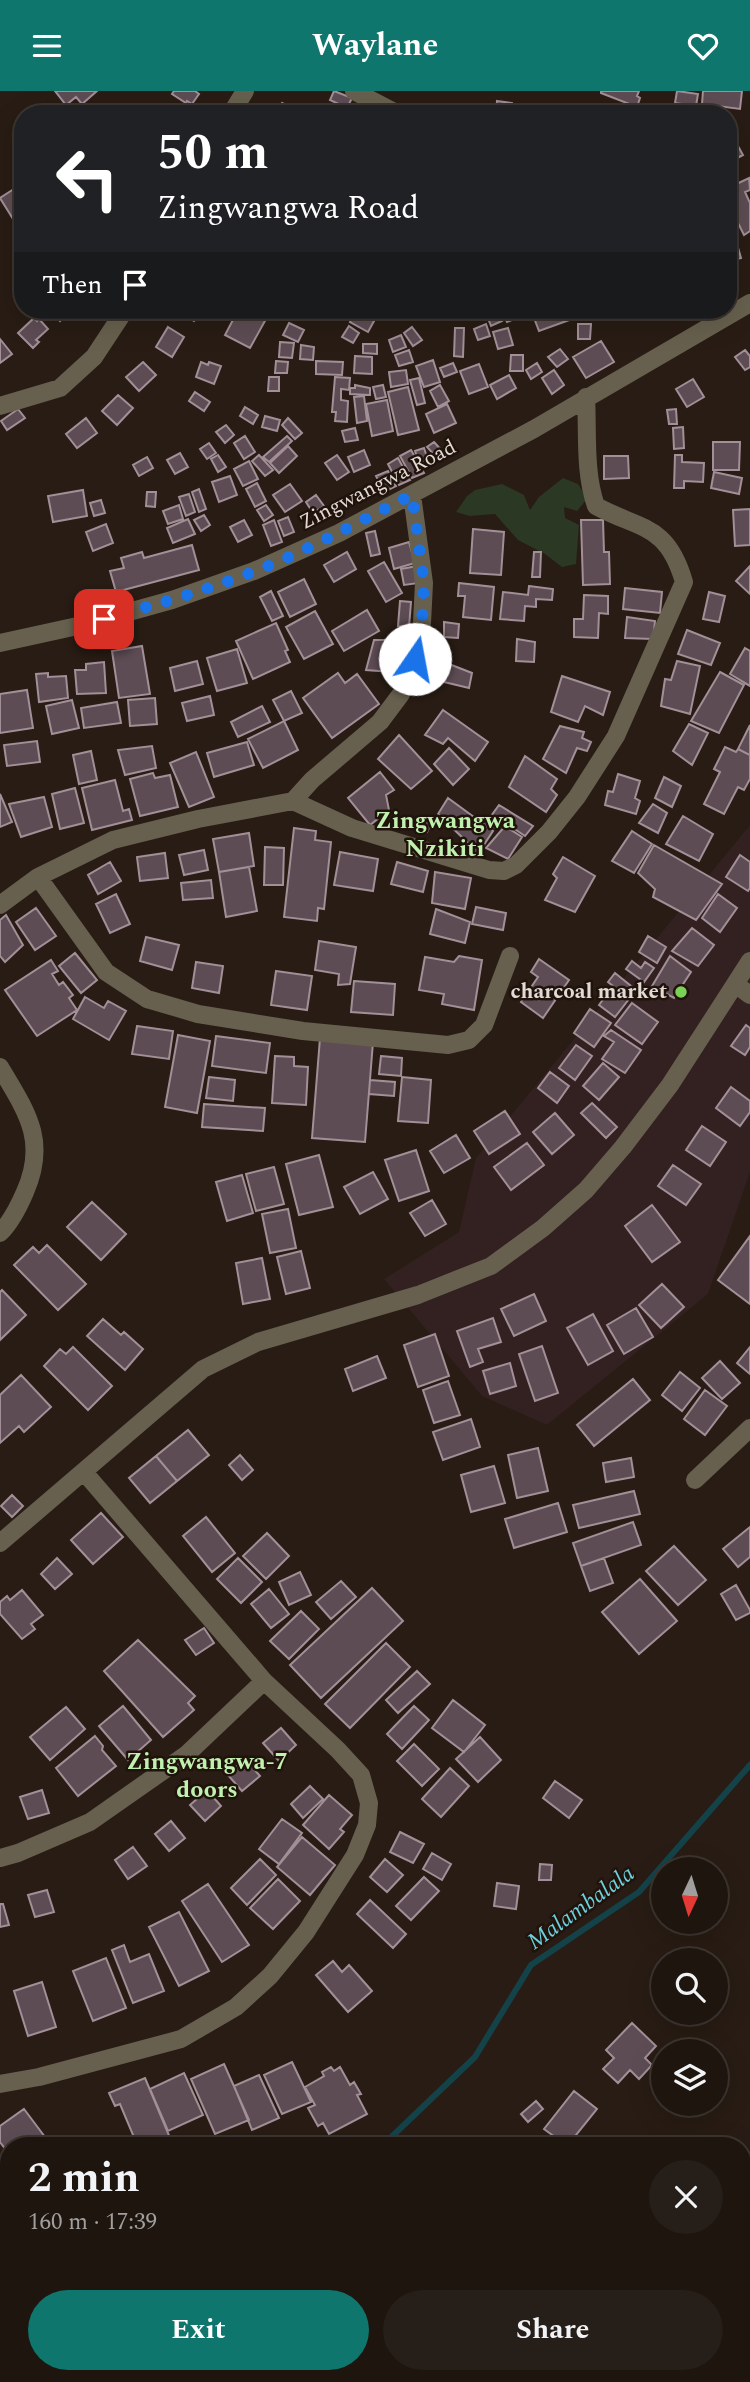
<!DOCTYPE html>
<meta charset="utf-8">
<style>
:root{--surface:#1e150f;--page:#261e18;--text:#f1f3f6;--muted:#a19f9e;--line:#3c342f;--accent:#0f766e}
body{margin:0;font-family:Spectral,serif;background:var(--page);color:var(--text);height:100vh;display:flex;flex-direction:column;font-size:26px;white-space:nowrap}
*{box-sizing:border-box;margin:0}
p{font-size:23px;color:var(--muted)}
.icon{flex:none;width:38px;height:38px;fill:none;stroke:currentColor;stroke-width:2;stroke-linecap:round;stroke-linejoin:round}
.map{position:relative;flex:1;overflow:hidden}
.sheet{position:absolute;left:0px;top:2046px;width:751px;height:247px;display:flex;flex-direction:column;background:var(--surface);border-radius:28px 28px 0 0;box-shadow:0 7px 28px #0002,0 0 0 2px var(--line)}
.sheet>*{flex:none}
.banner{position:absolute;left:14px;top:14px;width:723px;height:214px;border-radius:28px;box-shadow:0 7px 28px #0002,0 0 0 2px var(--line);background:#202124;color:#fff;overflow:hidden}
.needle{width:46px;rotate:184deg}
.controls{position:absolute;left:651px;top:1766px;display:grid;gap:14px}
.controls a{display:grid;place-items:center;width:77px;height:77px;border-radius:50%;background:var(--surface);box-shadow:0 7px 28px #0002,0 0 0 2px var(--line);font-size:35px}
.pin{position:absolute;display:grid;place-items:center;width:60px;height:60px;color:#fff;margin:-30px;border-radius:14px;box-shadow:0 4px 10px #0006}
.me{position:absolute;width:77px;margin:-38px;rotate:12deg;stroke-linejoin:round;filter:drop-shadow(0 0 5px #0008)}
.turn{display:flex;align-items:center;gap:24px;height:147px;padding:0 28px;font-size:32px}
.turn .icon{width:91px;height:91px;stroke-width:2.5}
.turn b{display:block;font-size:49px;line-height:60px}
.then{display:flex;align-items:center;height:66px;padding:0 28px;background:#0003;gap:14px;font-size:26px}
.round{display:grid;place-items:center;flex:none;width:74px;height:74px;border-radius:37px;background:var(--page)}
.summary{display:flex;align-items:center;justify-content:space-between;height:119px;padding:0 28px}
h1{font-size:42px;font-weight:700;line-height:52px}
.button{display:flex;gap:14px;margin-top:auto;padding:14px 28px}
.button a{flex:1;height:80px;border-radius:42px;background:var(--accent);color:#fff;font-size:28px;font-weight:700;line-height:80px;text-align:center}
.button a+a{background:var(--page);color:var(--text)}
header{display:flex;justify-content:space-between;align-items:center;height:91px;padding:0 28px;background:var(--accent);color:#fff;font-size:32px;font-weight:700}
.map>svg:first-child{display:block}
.commercial{fill:#332020}
.green{fill:#2a3824}
.lines{fill:none;stroke-linecap:round;stroke-linejoin:round}
.stream{stroke:#134349;stroke-width:6}
.building{fill:#5d4c53;stroke:#a28f97;stroke-width:2}
.minor{stroke:#67604e;stroke-width:18}
.route{stroke:#1a73e8;stroke-width:12;stroke-dasharray:0 21.6}
.poi-dot{fill:#7bd156;stroke:#1f130b;stroke-width:2.5}
.labels{text-anchor:middle;dominant-baseline:central;stroke-width:5;stroke-linejoin:round;paint-order:stroke}
.street-label{font-size:21px;fill:#e3dad5;stroke:#1f130b}
.poi-label{font-size:21px;font-weight:bold;fill:#e3dad5;stroke:#1f130b;text-anchor:end}
.water-label{font-size:23px;font-style:italic;fill:#6ecfdd;stroke:#1f130b}
.quarter-label{font-size:24px;font-weight:bold;fill:#c1f1af;stroke:#1f130b}
</style>
<header><svg class="icon" aria-label="menu" viewBox="0 0 24 24"><path d="M4 6h16M4 12h16M4 18h16"/></svg>Waylane<svg class="icon" aria-label="heart" viewBox="0 0 24 24"><path d="M12 20l-8-8c-3-5 5-10 8-4 3-6 11-1 8 4z"/></svg></header>
<div class="map">
<svg width="750" height="2291" viewBox="0 0 750 2291">
<rect width="100%" height="100%" fill="#281c14"/>
<path class="commercial" d="M750,734V1081L708,1203L547,1334L482,1305L384,1188L459,1141L476,1067Z"/>
<path class="green" d="M563,387L578,393L587,408L577,420L564,416L565,427L579,434L576,473L562,476L545,463L518,449L495,423L470,425L456,421L467,405L475,399L502,393L524,404L530,419L539,406Z"/>
<g class="lines">
<path class="stream" d="M383,2054L475,1966L531,1874L639,1801L750,1674
M0,2201H9"/>
</g>
<path class="building" d="M55,0H97L82,13L76,6L66,14Z
M174,0H195L199,3L192,13L187,10L186,12L172,3Z
M334,0L352,7L347,17L330,9Z
M601,0H639L637,5L640,7L637,16L601,2Z
M677,0L698,3L696,15L675,12Z
M703,0H742L740,18L702,13Z
M497,10L512,12L511,23H496Z
M282,12L295,18L293,23H272L276,16L280,17Z
M728,37L743,64L728,72Z
M749,87L750,99L745,101L750,112V140L744,144L728,112V97Z
M20,94L23,98V144L0,107Z
M734,143L741,167L728,170V145Z
M47,219H72L69,223L66,221L60,230Z
M181,219H200L194,230L180,222Z
M230,219H271L250,257L225,244L235,225L229,221Z
M356,219L374,230L368,241L350,231Z
M494,219H497L502,230L491,235L486,222Z
M501,219H524L526,223L507,231Z
M531,219H597L539,240Z
M34,227L37,230L39,228L48,238L36,249L39,251L33,257L18,242Z
M289,232L304,239L298,251L283,244Z
M486,233L490,245L478,249L474,238Z
M578,233H591L590,248H578Z
M349,235L359,242L353,252L342,246Z
M168,236L184,246L172,266L156,256Z
M412,236L422,249L413,255L404,242Z
M455,237H464L463,266L454,265Z
M508,237L513,254L498,258L493,241Z
M401,244L406,256L393,261L389,249Z
M0,248L12,263L0,272Z
M601,250L614,271L586,287L573,266Z
M280,251L294,252L292,267L279,266Z
M363,253H377V263L363,262Z
M301,254L314,256L313,269L300,268Z
M560,258L568,268L557,276L548,266Z
M409,259L413,271L399,275L395,264Z
M745,259L750,265V276L745,279L735,266Z
M511,264H523V280H510Z
M355,265L372,266V283L354,282Z
M433,269L440,291L424,296L416,275Z
M276,270L288,271L287,282H275Z
M316,270L343,271L342,284L316,283Z
M143,271L156,284L139,300L126,286Z
M201,271L208,274L209,271L221,275L214,293L196,286Z
M453,272L457,281L444,286L440,277Z
M537,272L542,281L531,288L526,279Z
M479,273L488,296L469,303L460,280Z
M406,279L408,293L391,296L389,281Z
M554,279L564,294L552,303L542,287Z
M509,284L516,297L497,308L490,294Z
M269,286H279V300H268Z
M335,286L350,287L349,299L341,298V309L348,310L347,331L335,330L336,321H332Z
M419,287L425,312L417,314L410,289Z
M693,288L704,306L687,316L676,298Z
M355,294L370,297V304L350,303V297H355Z
M383,294L386,306L376,308L373,296Z
M440,294L449,310L438,316L430,300Z
M408,296L419,339L398,344L388,301Z
M195,301L210,311L204,320L189,310Z
M118,304L133,317L117,334L102,320Z
M364,305L367,330L357,332L354,306Z
M387,309L393,340L372,345L366,313Z
M447,313L456,332L434,342L426,323Z
M245,316L258,324L253,333L240,325Z
M18,318L25,327L7,339L1,330Z
M676,318L677,333H669L667,319Z
M265,325L280,329L277,340L262,336Z
M86,327L97,342L77,357L66,343Z
M288,327L302,342L295,348L282,334Z
M226,334L234,344L225,352L216,341Z
M683,336L684,357L674,358L673,337Z
M355,337L358,349L345,351L342,340Z
M245,345L255,361L244,368L234,352Z
M287,345L292,350L269,371L263,366Z
M434,351L444,362L438,368L427,356Z
M713,351H740L739,379H713Z
M209,352L216,362L207,368L200,358Z
M288,355L297,365L279,382L270,372Z
M424,357L428,369L419,372L415,360Z
M364,359L370,374L354,381L348,366Z
M411,359L424,382L412,387L400,365Z
M180,362L188,376L175,383L167,369Z
M218,364L226,376L218,381L211,368Z
M259,364L273,379L265,385L252,370Z
M337,364L349,381L337,389L325,372Z
M675,364H682V371L704,372L703,391L684,390V397H674Z
M604,365H628L629,387L604,388Z
M147,366L153,377L139,385L133,374Z
M398,367L410,389L399,394L388,373Z
M249,370L258,388L243,395L234,378Z
M388,380L396,395L384,401L376,385Z
M714,381L742,387L739,403L711,397Z
M230,385L237,404L219,411L212,391Z
M257,392L266,410L255,416L246,398Z
M290,393L302,410L285,421L273,404Z
M199,398L206,418L199,421L192,401Z
M83,399L87,425L53,431L48,405Z
M147,401H156L155,416L146,415Z
M189,403L195,421L186,425L179,406Z
M316,404L324,415L313,422L306,411Z
M101,409L105,422L94,425L90,412Z
M179,414L183,428L168,433L163,420Z
M266,414L273,424L264,430L257,419Z
M750,418V454L735,455L733,419Z
M204,424L210,434L201,440L194,429Z
M288,426L294,441L284,445L278,430Z
M188,428L195,443L173,452L167,437Z
M244,429L252,444L238,451L230,436Z
M274,429L282,451L271,455L263,434Z
M581,429H603L604,461H609L610,493L583,494Z
M106,433L113,452L93,460L86,441Z
M473,438L504,441L501,484L470,482Z
M375,440L380,463L371,465L366,442Z
M409,451L415,472L394,478L389,457Z
M192,454L199,479L116,501L110,480L124,477L121,467L142,461L144,467Z
M347,461L356,478L334,491L324,474Z
M534,461H541L540,486H532Z
M384,471L402,502L386,511L368,480Z
M417,475L419,492L404,494L401,478Z
M750,475V503L736,490Z
M304,488L316,513L290,526L278,501Z
M459,492L494,496L491,529L463,526L465,505H458Z
M529,495L553,498L552,509L536,508V516L525,515L524,530L500,528L503,501L528,504Z
M625,497L662,501L660,522L623,518Z
M271,500L283,525L272,530L260,506Z
M709,501L725,505L719,531L703,528Z
M584,504L608,505V523L599,522L598,547L574,546V528H583Z
M400,510L411,511L409,536L398,535Z
M367,519L379,540L344,560L332,540Z
M315,520L333,553L304,568L286,536Z
M627,526L655,530L653,548L625,547Z
M444,531L459,533L458,547L444,546Z
M276,532L288,559L285,560L290,571L253,588L236,550Z
M687,539L720,552L711,574L678,563Z
M517,548L535,551L534,571L516,570Z
M374,549H396L392,581L366,579Z
M142,555L150,603L119,607L112,560Z
M745,557L750,560V595L730,583Z
M237,558L247,592L217,600L207,567Z
M197,570L203,593L175,600L170,577Z
M677,570L700,575L690,623L661,615L665,588L671,589Z
M104,571L106,602L77,603L75,579H86V573Z
M449,573L472,582L469,597L444,591Z
M720,581L744,594L719,642L691,630Z
M48,582V586L66,585L68,607L39,611L36,583Z
M338,582L345,592L357,583L379,613L332,647L303,607Z
M562,585L610,601L603,624L585,615L578,631L551,621Z
M27,599L33,637L0,642V603Z
M291,600L302,622L284,630L273,609Z
M210,605L214,624L187,630L182,612Z
M155,607L157,633L130,635L128,609Z
M72,609L79,637L52,643L46,615Z
M117,611L121,632L84,637L81,617Z
M262,615L270,631L238,646L231,631Z
M443,619L488,651L475,670L448,647L443,653L425,644Z
M284,630L298,659L263,677L248,648Z
M689,633L708,642L692,674L673,660Z
M750,634V664L738,658Z
M560,635L584,641L582,647L591,651L587,660L577,657L566,682L543,668Z
M399,644L432,680L411,698L378,668Z
M37,650L40,671L7,675L4,654Z
M247,651L254,674L214,686L207,662Z
M152,655L156,677L125,684L118,659Z
M725,656L736,661L738,658L750,664V688L744,699L738,696L724,723L704,713L720,681L714,678Z
M449,657L469,678L453,694L434,673Z
M91,660L97,689L79,693L73,664Z
M196,661L214,706L189,716L170,672Z
M525,665L557,688L551,698L557,704L546,721L509,696Z
M380,681L394,699L386,704L389,719L370,734L348,707Z
M153,682L155,687L170,684L178,716L140,725L130,688Z
M618,683L640,690L635,707L640,710L636,723L605,714L608,700L613,701Z
M664,686L681,695L672,716L655,707Z
M115,689L123,720L129,718L132,729L92,739L82,697Z
M75,697L84,732L60,738L52,703Z
M0,703L12,731L0,736Z
M44,706L52,736L21,746L9,713Z
M448,707L493,740L478,763L465,755L467,751L438,723Z
M653,713L667,722L658,742L639,732Z
M499,714L533,735L525,745L504,731L497,738L486,732Z
M683,725L713,743L699,770L666,753Z
M418,726L431,733L427,741L414,735Z
M505,735L522,746L508,768L486,757Z
M294,737L316,740L315,749L331,751L324,818L318,817L317,830L284,826Z
M632,740L652,753L634,782L612,770Z
M249,742L254,775L219,781L213,748Z
M654,754L722,793L696,829L653,806L655,798L638,782Z
M265,756L284,757L283,794H264Z
M204,759L208,779L184,784L179,764Z
M340,761L378,768L373,800L334,794Z
M165,762L168,787L140,790L137,766Z
M740,764L750,771V797L748,800L726,786Z
M563,766L595,785L575,821L545,809L557,787L553,783Z
M110,771L121,790L98,803L88,784Z
M397,771L428,780L423,801L391,793Z
M249,776L257,820L226,826L219,781Z
M435,781L471,787L465,818L432,812Z
M211,789L213,807L183,809L181,792Z
M116,803L130,833L110,842L96,813Z
M718,803L737,817L720,841L702,827Z
M476,816L506,822L503,839L472,833Z
M36,817L56,845L35,859L16,831Z
M436,818L470,831L465,852L430,843Z
M6,824L23,854L5,871L0,865V829Z
M692,837L714,854L698,875L672,860Z
M648,845L666,856L657,872L639,861Z
M146,846L179,854L172,879L140,870Z
M319,850L356,856L350,893L338,894L339,883L315,879Z
M75,862L97,889L81,902L59,875Z
M459,865L482,869L474,919L442,913L444,903L419,899L425,866L454,871Z
M670,865L691,881L674,907L652,895Z
M539,868L569,889L543,927L521,911L538,886L531,881Z
M51,869L58,880L52,883L59,894L63,891L73,904L69,907L77,919L37,945L5,899Z
M632,870L641,877L645,871L654,877L644,891L626,878Z
M196,871L223,875L219,902L192,897Z
M276,880L312,885L307,919L271,914Z
M615,882L636,899L615,926L599,914L613,895L608,891Z
M354,890L395,893L393,924L351,921Z
M85,906L104,917L108,910L126,920L109,949L73,928Z
M632,912L658,931L642,953L615,934Z
M590,918L611,932L594,956L574,942Z
M746,934L750,937V956L745,964L731,955Z
M137,935L173,940L169,968L132,963Z
M611,939L641,959L625,982L602,968L614,951L604,945Z
M178,944L210,950L197,1022L165,1016Z
M216,945L270,952L266,982L212,975Z
M320,947L373,951L365,1051L312,1047Z
M576,954L592,965L575,989L559,977Z
M275,965L294,966V975L308,976L306,1014L272,1012Z
M381,965L402,967L401,985L379,983Z
M603,972L619,986L599,1009L583,995Z
M550,981L569,995L557,1012L538,997Z
M209,986L235,989L233,1010L206,1007Z
M402,986L431,989L428,1032L398,1030Z
M370,989L395,991L394,1005L369,1003Z
M731,996L750,1010V1021L740,1035L716,1017Z
M592,1012L617,1036L606,1047L581,1022Z
M204,1013L265,1017L263,1040L202,1036Z
M505,1020L520,1043L489,1063L474,1040Z
M555,1022L574,1044L552,1063L533,1041Z
M702,1035L726,1051L710,1075L686,1059Z
M456,1044L470,1067L444,1082L430,1060Z
M527,1052L544,1074L511,1099L494,1076Z
M416,1059L429,1100L399,1110L385,1069Z
M319,1064L333,1116L299,1124L286,1073Z
M673,1074L701,1093L686,1114L658,1095Z
M274,1076L284,1113L256,1120L246,1083Z
M373,1081L388,1108L360,1123L344,1096Z
M242,1084L253,1122L227,1130L216,1091Z
M432,1109L446,1133L425,1145L410,1122Z
M92,1111L126,1143L101,1169L67,1136Z
M652,1114L680,1151L652,1171L625,1135Z
M288,1118L296,1157L270,1162L262,1123Z
M750,1145V1213L718,1189Z
M47,1154L86,1193L58,1219L14,1174L33,1156L39,1162Z
M301,1160L310,1197L286,1203L277,1166Z
M262,1167L270,1208L243,1213L236,1172Z
M662,1193L684,1216L661,1237L639,1214Z
M2,1199L26,1224L0,1249V1201Z
M534,1203L546,1230L514,1245L501,1218Z
M636,1217L653,1246L624,1263L607,1234Z
M593,1223L613,1260L588,1274L567,1237Z
M493,1227L501,1251L478,1258L483,1271L470,1276L457,1240Z
M103,1228L121,1244L124,1241L143,1258L125,1279L87,1245Z
M435,1243L449,1285L418,1296L404,1254Z
M542,1255L558,1302L535,1310L519,1263Z
M73,1256L112,1295L88,1319L44,1275L60,1258L66,1263Z
M750,1256V1283L737,1272Z
M377,1265L386,1287L353,1300L345,1278Z
M720,1270L740,1292L722,1308L702,1287Z
M510,1272L516,1295L490,1303L483,1280Z
M680,1281L700,1297L682,1320L662,1304Z
M21,1284L51,1316L24,1341L19,1335L0,1352V1304Z
M633,1288L650,1309L594,1355L577,1334Z
M448,1290L460,1324L434,1332L423,1299Z
M705,1299L727,1315L705,1344L684,1328Z
M471,1328L480,1356L443,1369L433,1341Z
M188,1339L209,1364L177,1390L156,1365Z
M538,1357L548,1400L517,1407L508,1364Z
M240,1364L253,1379L242,1389L229,1374Z
M156,1365L177,1390L150,1412L129,1387Z
M631,1367L634,1386L606,1391L603,1372Z
M494,1375L505,1412L471,1421L461,1384Z
M634,1400L640,1423L579,1437L573,1414Z
M12,1404L23,1415L12,1426L1,1415Z
M558,1412L567,1441L514,1457L505,1428Z
M101,1422L123,1446L93,1473L71,1449Z
M206,1426L235,1462L212,1481L183,1445Z
M633,1431L641,1454L581,1475L573,1452Z
M750,1436V1466L738,1476L723,1458Z
M267,1442L289,1465L266,1488L243,1465Z
M674,1455L706,1489L678,1514L646,1480Z
M57,1467L72,1483L55,1498L41,1483Z
M238,1467L262,1491L241,1512L217,1488Z
M604,1467L613,1492L590,1500L581,1475Z
M300,1481L311,1504L289,1514L279,1491Z
M640,1488L677,1530L639,1563L602,1521Z
M341,1490L356,1506L331,1528L316,1511Z
M736,1494L750,1519V1522L736,1529L721,1503Z
M372,1497L403,1530L321,1607L290,1574Z
M269,1498L289,1523L271,1537L251,1513Z
M22,1499L43,1524L31,1533L35,1538L22,1548L0,1523V1511L7,1505L10,1509Z
M301,1520L319,1538L289,1568L270,1550Z
M204,1537L214,1552L196,1564L185,1549Z
M138,1549L195,1605L188,1612L194,1619L163,1646L104,1580Z
M386,1552L410,1576L350,1637L325,1613Z
M417,1580L430,1593L398,1622L386,1609Z
M453,1609L485,1634L464,1661L432,1637Z
M123,1615L151,1649L128,1669L99,1635Z
M414,1615L429,1629L402,1658L387,1643Z
M66,1616L85,1638L50,1669L30,1646Z
M281,1637L296,1654L279,1670L263,1652Z
M95,1645L103,1655L102,1659L116,1675L78,1705L56,1677Z
M480,1646L501,1669L478,1691L456,1668Z
M414,1653L439,1678L422,1695L397,1670Z
M245,1668L260,1685L242,1700L227,1683Z
M450,1677L469,1695L441,1726L422,1708Z
M555,1690L582,1709L569,1727L543,1707Z
M310,1695L323,1708L303,1727L291,1713Z
M42,1699L49,1722L28,1728L20,1706Z
M207,1699L221,1715L205,1730L190,1714Z
M329,1704L352,1724L340,1738L344,1741L329,1758L303,1734Z
M282,1728L302,1742L279,1773L259,1758Z
M171,1730L185,1747L169,1760L155,1743Z
M400,1741L424,1753L413,1772L390,1761Z
M302,1746L335,1774L310,1804L277,1776Z
M133,1756L147,1775L128,1788L115,1769Z
M432,1762L451,1773L442,1789L423,1778Z
M260,1768L276,1784L247,1814L231,1797Z
M385,1768L403,1784L387,1801L370,1786Z
M540,1773L552,1774L551,1789H539Z
M424,1786L439,1800L411,1829L396,1815Z
M278,1788L300,1810L273,1838L250,1817Z
M497,1792L519,1795L516,1818L494,1815Z
M208,1793L249,1854L222,1871L182,1810Z
M47,1799L54,1821L35,1826L28,1804Z
M370,1809L406,1843L393,1857L357,1823Z
M0,1813H3L9,1834L0,1836Z
M179,1821L209,1880L179,1895L149,1836Z
M124,1854L130,1871L149,1863L164,1900L133,1912L112,1859Z
M106,1867L126,1917L93,1930L73,1880Z
M333,1870L342,1881L349,1874L372,1900L348,1921L316,1884Z
M42,1891L56,1936L28,1945L14,1900Z
M632,1932L656,1955L645,1967L652,1974L639,1988L630,1979L618,1992L603,1978L614,1967L606,1959Z
M292,1971L311,2011L282,2023L264,1984Z
M224,1973L249,2029L215,2043L191,1988Z
M331,1976L334,1980L340,1976L350,1994L354,1991L361,2003L357,2004L367,2023L329,2043L323,2032L318,2035L308,2017L315,2014L305,1996L324,1985L322,1981Z
M184,1982L203,2024L168,2040L150,1998Z
M259,1984L279,2027L252,2039L234,1995Z
M145,1987L173,2054H132V2053L136,2051L120,2013L115,2015L109,2002Z
M574,2000L597,2018L568,2054H566L544,2038Z
M536,2010L543,2018L528,2031L521,2023Z
M24,2018L51,2054H9V2063L0,2051V2035Z
M0,2073L9,2082V2118L0,2125Z
M750,2244V2283L742,2278V2257Z
M225,2284H261L253,2291H231Z
M448,2284H491L492,2285L487,2291H442Z"/>
<g class="lines">
<path class="minor" d="M354,0L398,23
M231,23L245,0
M0,315L60,297L94,266L125,219
M0,552L82,534L172,509L254,480L339,442L534,338L750,212
M293,710L352,737L489,779L504,780L516,774L549,741L577,706L616,645L684,491C667,432 640,439 596,415C584,381 588,341 586,306
M38,786L106,881L147,908L198,923L303,940L448,954L469,949L484,934L510,865
M0,814L38,786L113,749L198,728L293,710L312,689L380,631L401,603L415,568L422,532L424,492L412,404
M735,893L750,904
M0,976C26,1020 48,1049 25,1101C19,1115 11,1131 0,1142
M695,1389L750,1337
M0,1452L203,1278L258,1251L418,1204L491,1175L543,1137L586,1099L623,1056L670,994L750,870
M0,1767L18,1762L90,1731L187,1663L264,1590
M0,1993L39,1986L181,1948L236,1916L270,1885L306,1841L355,1764L367,1734L369,1712L361,1684L338,1659L264,1590L84,1381
M347,2284L355,2291
M300,2291L307,2284
M545,2291L552,2284
M708,2291L709,2284"/>
</g>
<g class="lines">
<path class="route" d="M104,528C155,514 204,500 253,481C308,460 359,430 412,404L424,492L422,532L415,568"/>
</g>
<circle class="poi-dot" cx="681" cy="901" r="7"/>
<g class="labels">
<g class="street-label">
<text transform="translate(378 394) rotate(-27)">Zingwangwa Road</text>
</g>
<g class="poi-label">
<text x="667" y="901">charcoal market</text>
</g>
<g class="water-label">
<text transform="translate(581 1817) rotate(-36)">Malambalala</text>
</g>
<g class="quarter-label">
<text x="445" y="730">Zingwangwa<tspan x="445" dy="28">Nzikiti</tspan></text>
<text x="207" y="1671">Zingwangwa-7<tspan x="207" dy="28">doors</tspan></text>
</g>
</g>
</svg>
<div class="controls">
<a><svg class="needle" viewBox="-14 -14 28 28"><path d="M0-13l5 13h-10z" fill="#e53935"/><path d="M0 13l5-13h-10z" fill="#a19f9e"/></svg></a>
<a><svg class="icon" aria-label="search" viewBox="0 0 24 24"><circle cx="10" cy="10" r="6"/><path d="M15 15l6 6"/></svg></a>
<a><svg class="icon" aria-label="layers" viewBox="0 0 24 24"><path d="M12 4l9 5-9 5-9-5zM3 14l9 5 9-5"/></svg></a>
</div>
<div class="pin" style="left:104px;top:528px;background:#d93025"><svg class="icon" aria-label="arrive" viewBox="0 0 24 24"><path d="M6 21V4h12l-3 4 3 4H6"/></svg></div>
<svg class="me" style="left:415px;top:568px" viewBox="-20 -20 40 40"><circle r="19" fill="#fff"/><path d="M0-13L10 11 0 6-10 11z" fill="#1a73e8"/></svg>
<div class="banner">
<div class="turn"><svg class="icon" aria-label="left" viewBox="0 0 24 24"><path d="M17 20v-9H6M10 6l-5 5 5 5"/></svg><div><b>50 m</b>Zingwangwa Road</div></div>
<div class="then">Then<svg class="icon" aria-label="arrive" viewBox="0 0 24 24"><path d="M6 21V4h12l-3 4 3 4H6"/></svg></div>
</div>
<section class="sheet">
<div class="summary"><div><h1>2 min</h1><p>160 m · 17:39</p></div><a class="round"><svg class="icon" aria-label="close" viewBox="0 0 24 24"><path d="M6 6l12 12M18 6L6 18"/></svg></a></div>
<div class="button"><a>Exit</a><a>Share</a></div>
</section>
</div>
